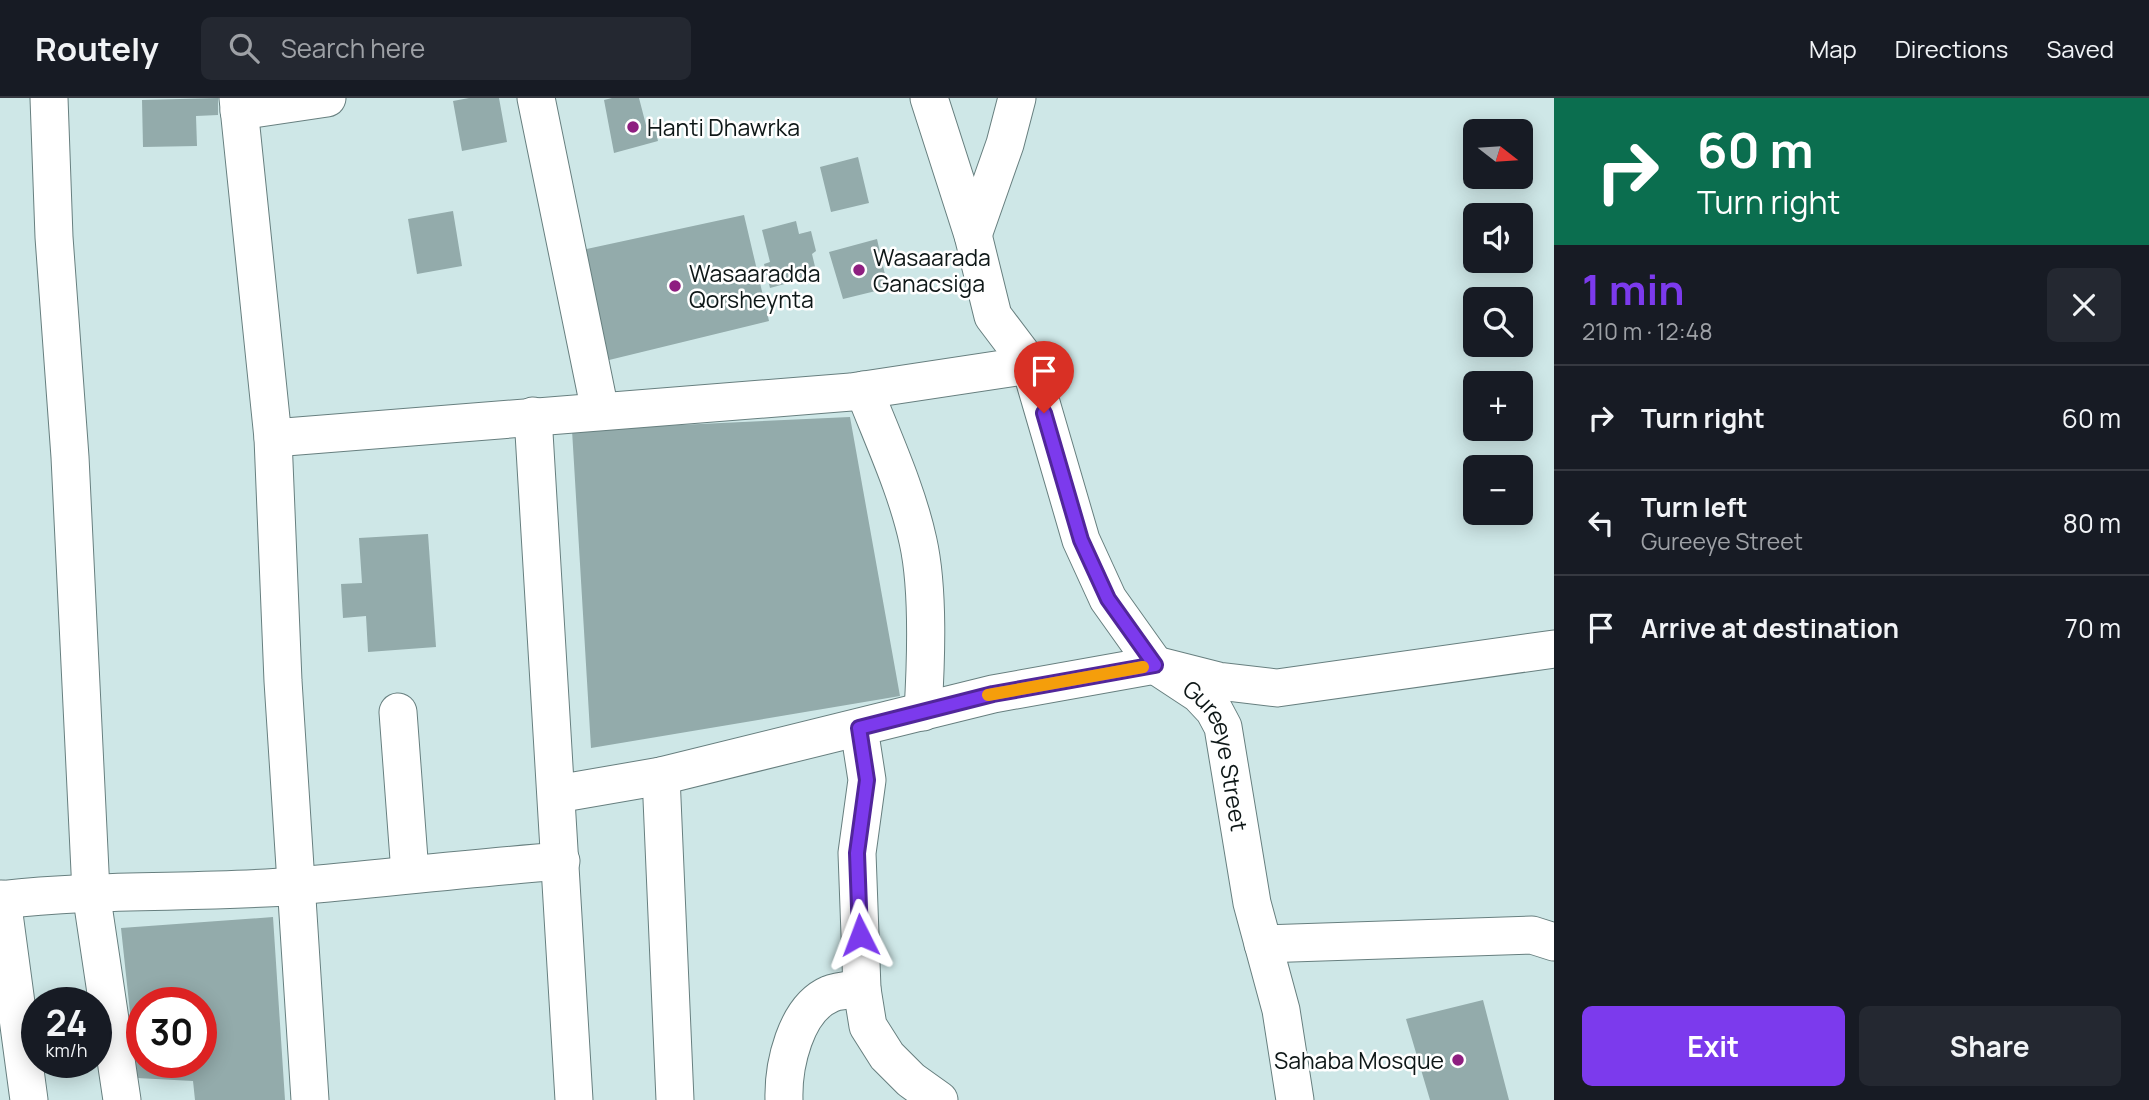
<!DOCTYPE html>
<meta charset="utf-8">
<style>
:root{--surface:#171b24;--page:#242831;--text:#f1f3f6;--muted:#9ea1a6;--line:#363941;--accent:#7c3aed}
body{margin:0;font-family:Manrope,sans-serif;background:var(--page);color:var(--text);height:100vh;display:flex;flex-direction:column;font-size:26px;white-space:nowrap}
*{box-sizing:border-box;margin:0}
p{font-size:23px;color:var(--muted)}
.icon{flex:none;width:38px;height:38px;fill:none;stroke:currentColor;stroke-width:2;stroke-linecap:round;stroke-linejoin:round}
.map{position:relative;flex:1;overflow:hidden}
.drawer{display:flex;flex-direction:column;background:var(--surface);width:595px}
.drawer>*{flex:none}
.guide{background:#0b6e4f;color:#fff;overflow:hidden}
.needle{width:46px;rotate:107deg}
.buttons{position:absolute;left:1463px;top:21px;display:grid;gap:14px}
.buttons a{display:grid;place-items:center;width:70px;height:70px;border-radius:10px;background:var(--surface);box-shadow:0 4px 18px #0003;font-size:35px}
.speed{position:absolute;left:21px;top:889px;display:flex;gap:14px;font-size:35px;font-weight:700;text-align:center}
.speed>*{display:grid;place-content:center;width:91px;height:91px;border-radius:50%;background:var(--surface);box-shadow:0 4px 18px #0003;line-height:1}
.speed small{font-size:18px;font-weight:400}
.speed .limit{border:10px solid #d22;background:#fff;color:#111}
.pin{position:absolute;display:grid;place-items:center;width:60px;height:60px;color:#fff;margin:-72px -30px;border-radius:50% 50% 50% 0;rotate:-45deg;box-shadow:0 0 7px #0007}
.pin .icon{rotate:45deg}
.me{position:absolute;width:77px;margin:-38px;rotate:357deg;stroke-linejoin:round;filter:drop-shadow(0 0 5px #0008)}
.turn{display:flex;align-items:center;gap:24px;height:147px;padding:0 28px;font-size:32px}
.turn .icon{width:91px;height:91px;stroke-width:2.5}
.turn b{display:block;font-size:49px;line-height:60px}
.round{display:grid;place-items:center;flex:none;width:74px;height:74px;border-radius:10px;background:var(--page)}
.headline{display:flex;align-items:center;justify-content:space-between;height:119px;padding:0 28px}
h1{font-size:42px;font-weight:700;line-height:52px;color:var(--accent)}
.primary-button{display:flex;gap:14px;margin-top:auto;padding:14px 28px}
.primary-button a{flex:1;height:80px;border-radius:10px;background:var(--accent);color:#fff;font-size:28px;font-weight:700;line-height:80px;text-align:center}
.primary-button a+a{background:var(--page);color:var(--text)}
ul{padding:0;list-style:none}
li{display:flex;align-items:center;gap:21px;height:105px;padding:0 28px;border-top:2px solid var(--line)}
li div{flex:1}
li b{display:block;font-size:26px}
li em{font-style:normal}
header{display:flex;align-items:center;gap:42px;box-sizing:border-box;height:98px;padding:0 35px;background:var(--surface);border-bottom:2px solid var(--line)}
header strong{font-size:33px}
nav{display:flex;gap:38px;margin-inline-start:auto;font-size:24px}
.search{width:490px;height:63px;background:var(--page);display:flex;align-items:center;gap:18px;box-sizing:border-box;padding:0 24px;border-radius:10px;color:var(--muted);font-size:26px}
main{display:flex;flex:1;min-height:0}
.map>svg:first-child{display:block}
.building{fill:#93abab;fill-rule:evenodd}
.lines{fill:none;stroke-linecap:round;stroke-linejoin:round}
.minor-casing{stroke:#677f7f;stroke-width:39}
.minor{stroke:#fff;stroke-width:37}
.route-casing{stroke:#51269a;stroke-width:18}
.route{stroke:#7c3aed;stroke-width:12}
.slow{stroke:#f59e0b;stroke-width:12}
.poi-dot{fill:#8e1e80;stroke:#fff;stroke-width:2.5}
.labels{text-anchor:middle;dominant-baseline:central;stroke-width:5;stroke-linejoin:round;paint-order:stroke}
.poi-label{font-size:23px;fill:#0e1717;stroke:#fff;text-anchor:start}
.street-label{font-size:23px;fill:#0e1717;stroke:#fff}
</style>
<header>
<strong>Routely</strong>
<div class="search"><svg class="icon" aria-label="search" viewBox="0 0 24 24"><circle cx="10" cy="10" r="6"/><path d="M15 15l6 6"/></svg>Search here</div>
<nav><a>Map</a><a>Directions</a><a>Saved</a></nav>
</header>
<main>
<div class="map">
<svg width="1554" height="1002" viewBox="0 0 1554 1002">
<rect width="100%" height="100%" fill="#cee7e7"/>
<path class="building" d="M218,0V17L196,18L197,48L143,49L142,2Z
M469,0H499L507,44L462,53L453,3Z
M612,0H639L646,27L654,25L658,43L614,55L604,2Z
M858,59L869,105L831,114L820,69Z
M453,113L462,168L417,176L408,121Z
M744,117L769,223L605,263L582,152Z
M796,123L799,136L811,133L816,153L812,156L817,177L770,190L764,166L770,164L762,132Z
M877,141L888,190L843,201L829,154Z
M850,319L900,598L591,650L572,332Z
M428,436L436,549L368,554L366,518L343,520L341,486L362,485L359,440Z
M273,819L285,1002H195L193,983L137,980L121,830ZM142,905H201V964H142Z
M1483,902L1509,1002H1430L1406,921Z"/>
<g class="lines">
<g class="minor-casing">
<g id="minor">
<path d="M49,0L54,139L70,359L91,794L122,1002"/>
<path d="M238,0L273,340L283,583L310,1002"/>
<path d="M536,0L600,313"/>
<path id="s1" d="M929,0L973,137L993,218L1030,267L1081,442L1108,501L1155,567L1199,596L1214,612L1223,629L1252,805L1281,912L1295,1002"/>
<path d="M239,13L327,0"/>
<path d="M973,137L1005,46L1017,0"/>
<path d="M864,292C883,341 907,392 918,443C929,492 926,564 923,614"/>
<path d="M533,318L574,1002"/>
<path d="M273,340L851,294L1030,267"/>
<path d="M398,614L410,775"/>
<path d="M859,630L867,682L857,755L862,891L868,928L887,958L911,982L939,1002"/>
<path d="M661,678L675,1002"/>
<path d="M557,696L661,678L993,596L1155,567L1218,583L1277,590L1554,551"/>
<path d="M2,801L29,1002"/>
<path d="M0,802C99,790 198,796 297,788C385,780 472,770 561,763"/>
<path d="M1263,846L1532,837L1554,844"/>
<path d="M784,1002C783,968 795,911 830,896C838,892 853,892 862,891"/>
</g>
</g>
<use href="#minor" class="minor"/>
</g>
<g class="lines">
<g class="route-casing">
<path id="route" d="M860,837L857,755L867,682L859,630L993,596L1155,567L1108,501L1081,442L1044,315"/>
</g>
<use href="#route" class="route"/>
<path class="slow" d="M988,597L1143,569"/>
</g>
<g class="poi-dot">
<circle cx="633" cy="29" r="7"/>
<circle cx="859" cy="172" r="7"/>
<circle cx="675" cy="188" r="7"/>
<circle cx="1458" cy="962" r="7"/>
</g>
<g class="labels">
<g class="poi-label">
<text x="647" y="29">Hanti Dhawrka</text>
<text x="873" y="159">Wasaarada<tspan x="873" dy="26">Ganacsiga</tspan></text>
<text x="689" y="175">Wasaaradda<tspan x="689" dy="26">Qorsheynta</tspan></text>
<text x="1444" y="962" text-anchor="end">Sahaba Mosque</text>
</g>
<g class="street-label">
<text stroke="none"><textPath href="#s1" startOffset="735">Gureeye Street</textPath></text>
</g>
</g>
</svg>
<div class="buttons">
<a><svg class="needle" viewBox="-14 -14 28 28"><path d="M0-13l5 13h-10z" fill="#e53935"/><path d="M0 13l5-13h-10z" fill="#9ea1a6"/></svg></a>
<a><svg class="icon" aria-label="sound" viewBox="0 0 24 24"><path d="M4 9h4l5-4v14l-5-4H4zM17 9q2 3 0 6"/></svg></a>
<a><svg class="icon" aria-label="search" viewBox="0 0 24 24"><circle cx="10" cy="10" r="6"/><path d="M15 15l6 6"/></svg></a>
<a>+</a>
<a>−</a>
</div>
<div class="speed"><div>24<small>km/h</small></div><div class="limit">30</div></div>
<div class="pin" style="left:1044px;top:315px;background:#d93025"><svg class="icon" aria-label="arrive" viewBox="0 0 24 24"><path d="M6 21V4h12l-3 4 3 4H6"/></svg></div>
<svg class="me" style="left:860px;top:837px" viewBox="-20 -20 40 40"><path d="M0-17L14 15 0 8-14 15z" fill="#7c3aed" stroke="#fff" stroke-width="4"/></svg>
</div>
<section class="drawer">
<div class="guide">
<div class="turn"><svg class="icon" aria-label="right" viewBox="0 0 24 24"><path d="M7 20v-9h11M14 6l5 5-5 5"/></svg><div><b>60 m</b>Turn right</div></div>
</div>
<div class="headline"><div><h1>1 min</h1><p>210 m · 12:48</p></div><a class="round"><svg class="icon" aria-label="close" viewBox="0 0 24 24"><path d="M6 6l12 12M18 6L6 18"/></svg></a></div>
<ul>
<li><svg class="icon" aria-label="right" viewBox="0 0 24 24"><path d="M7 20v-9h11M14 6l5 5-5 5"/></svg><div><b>Turn right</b></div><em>60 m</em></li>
<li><svg class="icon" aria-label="left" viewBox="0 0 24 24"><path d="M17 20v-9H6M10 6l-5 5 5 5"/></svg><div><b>Turn left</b><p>Gureeye Street</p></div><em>80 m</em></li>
<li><svg class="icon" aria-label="arrive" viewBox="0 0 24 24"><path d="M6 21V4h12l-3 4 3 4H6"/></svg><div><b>Arrive at destination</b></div><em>70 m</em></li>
</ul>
<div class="primary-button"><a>Exit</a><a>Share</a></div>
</section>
</main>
